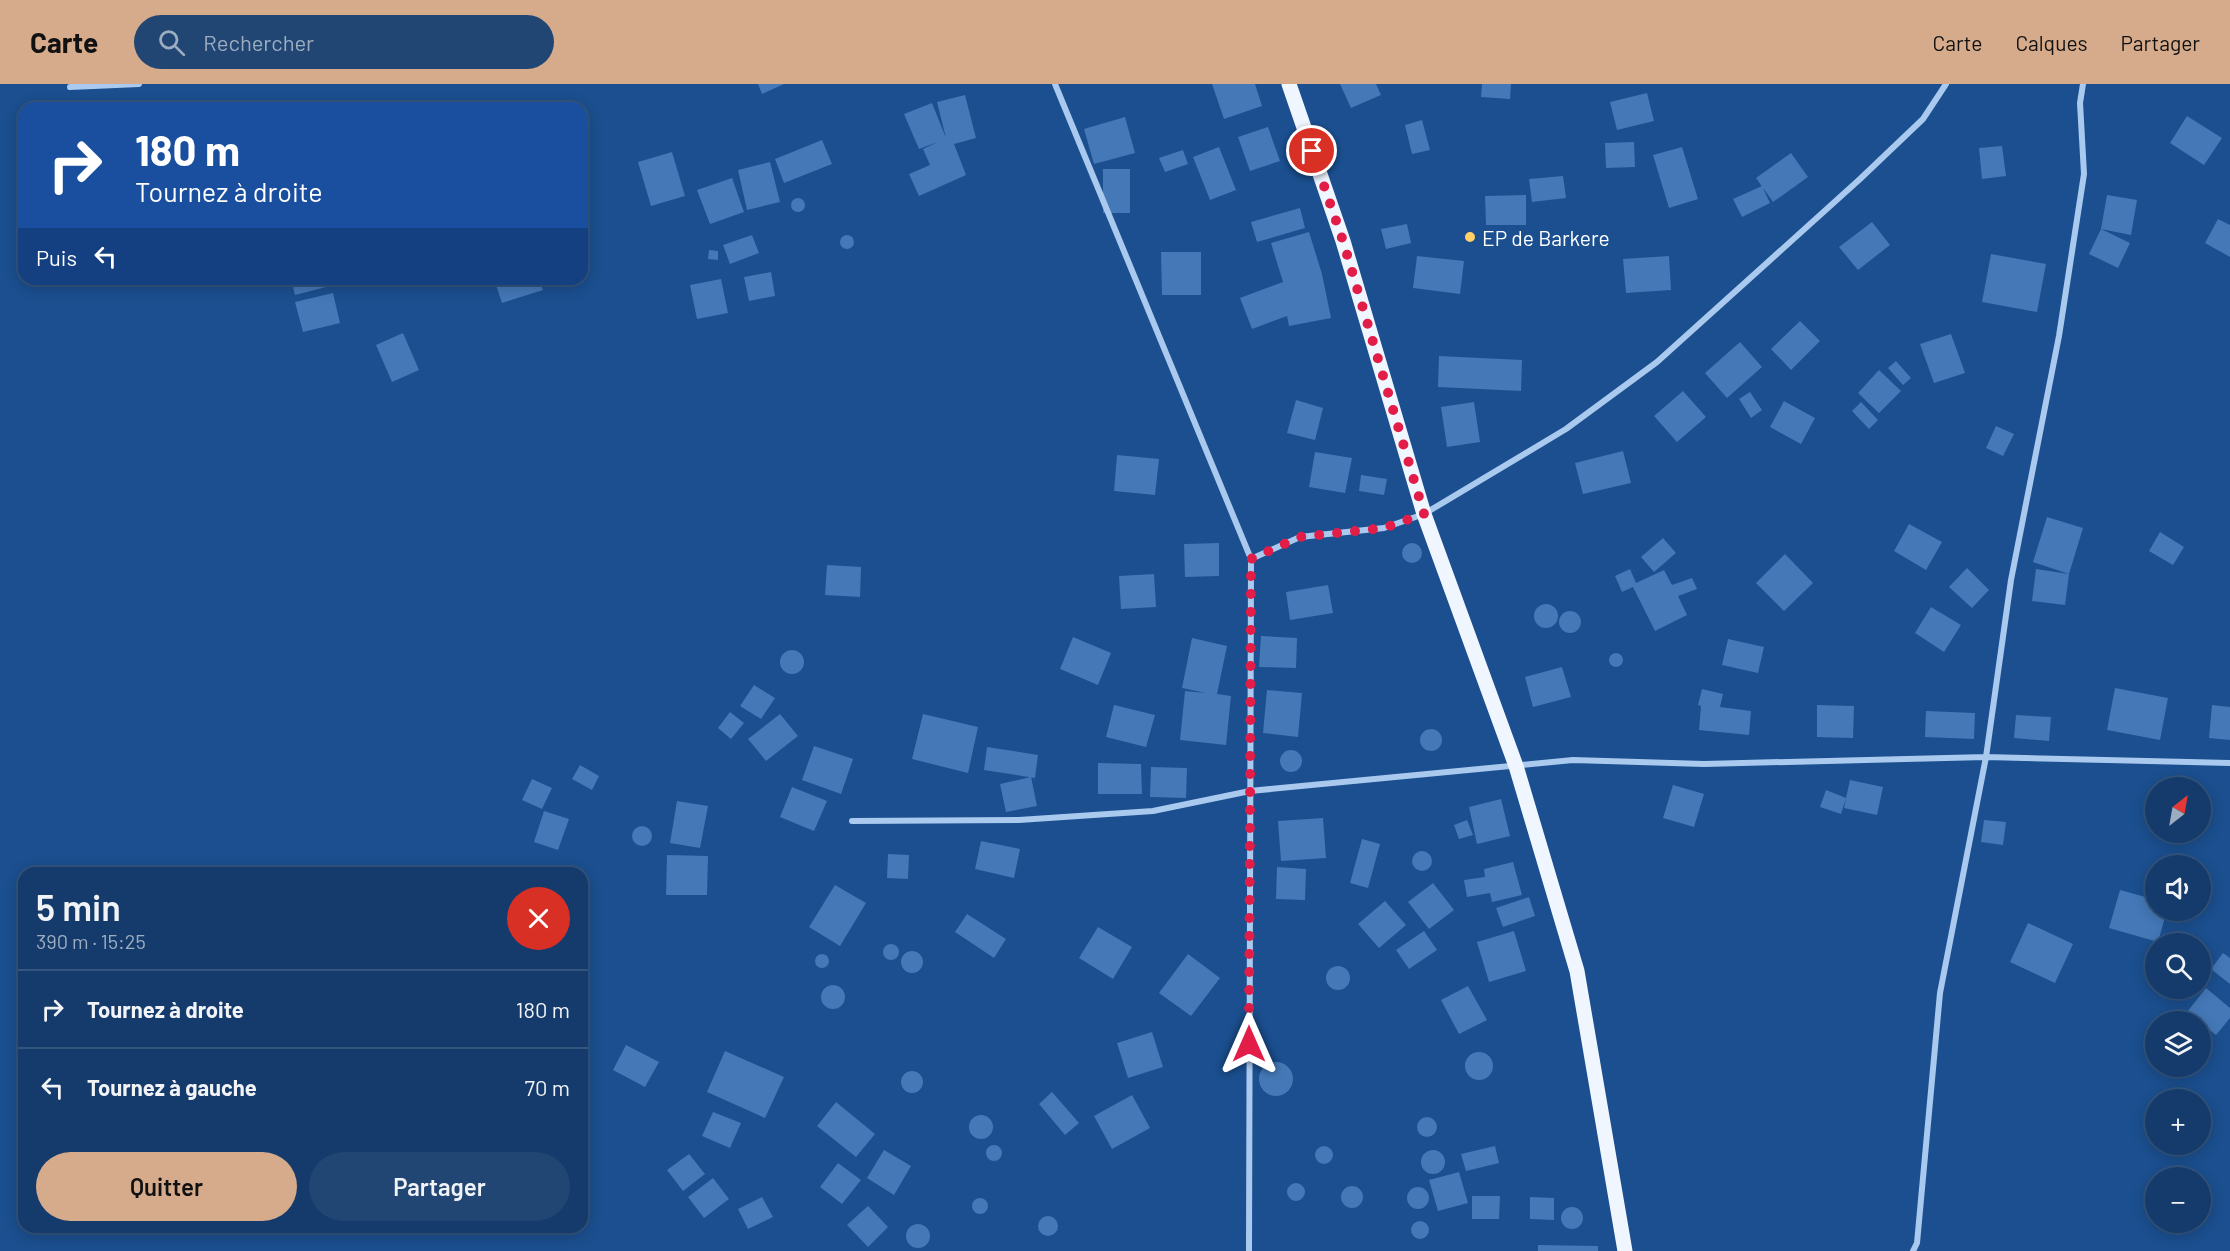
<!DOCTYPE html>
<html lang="fr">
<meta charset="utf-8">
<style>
:root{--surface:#143b6b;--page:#214673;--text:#f1f3f6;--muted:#9dadc1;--line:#33557e;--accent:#d6ab8b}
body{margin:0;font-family:Barlow,sans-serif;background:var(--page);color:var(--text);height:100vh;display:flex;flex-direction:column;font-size:22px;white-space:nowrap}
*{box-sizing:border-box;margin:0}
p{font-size:20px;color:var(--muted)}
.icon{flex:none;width:33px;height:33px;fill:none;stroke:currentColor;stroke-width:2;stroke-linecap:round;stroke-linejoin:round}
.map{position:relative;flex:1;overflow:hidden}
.details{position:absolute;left:18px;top:783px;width:570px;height:366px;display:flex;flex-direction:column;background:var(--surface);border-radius:18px;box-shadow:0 3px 15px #0003,0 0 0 2px var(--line)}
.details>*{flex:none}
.top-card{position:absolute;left:18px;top:18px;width:570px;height:183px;border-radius:18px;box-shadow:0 3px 15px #0003,0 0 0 2px var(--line);background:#1a4fa0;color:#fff;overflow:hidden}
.needle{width:39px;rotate:31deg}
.buttons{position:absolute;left:2145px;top:693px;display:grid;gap:12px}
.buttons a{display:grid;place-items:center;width:66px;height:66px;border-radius:50%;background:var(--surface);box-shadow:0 3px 15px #0003,0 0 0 2px var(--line);font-size:30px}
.pin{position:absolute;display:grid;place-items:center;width:51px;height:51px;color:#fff;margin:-26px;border:3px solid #fff;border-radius:50%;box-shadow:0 2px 6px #0007}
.me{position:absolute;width:66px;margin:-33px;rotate:0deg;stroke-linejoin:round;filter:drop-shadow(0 0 4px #0008)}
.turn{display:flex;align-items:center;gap:21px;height:126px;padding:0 18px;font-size:27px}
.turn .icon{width:78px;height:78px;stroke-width:2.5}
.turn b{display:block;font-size:42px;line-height:51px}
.then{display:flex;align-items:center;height:57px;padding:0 18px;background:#0003;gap:12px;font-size:22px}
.round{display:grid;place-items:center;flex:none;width:63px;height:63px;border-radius:32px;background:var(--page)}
.summary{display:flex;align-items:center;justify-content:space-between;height:102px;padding:0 18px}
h1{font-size:36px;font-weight:600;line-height:45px}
.action{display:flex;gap:12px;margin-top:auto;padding:12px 18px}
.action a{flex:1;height:69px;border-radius:36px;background:var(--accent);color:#111;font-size:24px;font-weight:600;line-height:69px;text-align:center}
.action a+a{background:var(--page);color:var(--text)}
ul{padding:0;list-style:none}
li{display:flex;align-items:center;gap:18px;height:78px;padding:0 18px;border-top:2px solid var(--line)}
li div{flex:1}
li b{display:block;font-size:22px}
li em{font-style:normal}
header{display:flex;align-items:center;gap:36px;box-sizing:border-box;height:84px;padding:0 30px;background:var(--accent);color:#111}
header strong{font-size:28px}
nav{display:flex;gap:33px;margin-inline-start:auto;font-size:21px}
.search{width:420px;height:54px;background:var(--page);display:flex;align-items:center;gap:15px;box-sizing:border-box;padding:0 21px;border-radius:33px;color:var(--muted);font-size:22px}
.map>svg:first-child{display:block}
.building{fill:#4478b7}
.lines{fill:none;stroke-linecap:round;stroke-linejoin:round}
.minor{stroke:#a9c9ee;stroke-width:6}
.primary{stroke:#f0f6ff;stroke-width:15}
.route{stroke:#e11d48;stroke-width:10;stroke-dasharray:0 18}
.poi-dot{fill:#ffd166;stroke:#1b4f8f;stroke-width:2}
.labels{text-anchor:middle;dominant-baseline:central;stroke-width:6;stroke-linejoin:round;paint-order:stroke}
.poi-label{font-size:21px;fill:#fff;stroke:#1b4f8f;text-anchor:start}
</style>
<header>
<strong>Carte</strong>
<div class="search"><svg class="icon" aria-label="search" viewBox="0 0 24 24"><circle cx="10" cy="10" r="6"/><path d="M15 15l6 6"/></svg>Rechercher</div>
<nav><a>Carte</a><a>Calques</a><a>Partager</a></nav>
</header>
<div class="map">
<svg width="2230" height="1167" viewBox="0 0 2230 1167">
<rect width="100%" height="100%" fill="#1b4f8f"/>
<path class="building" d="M758,0H784L762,10Z
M1212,0H1255L1262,22L1224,35Z
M1340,0H1376L1381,11L1351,24Z
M1482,0H1511L1510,15L1481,13Z
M1647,9L1654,37L1617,46L1610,18Z
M965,11L976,54L954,60L966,91L919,112L909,90L930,81L923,65L938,58L919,65L904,30L932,19L946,54L937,18Z
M2187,32L2222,54L2204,81L2170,59Z
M1125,33L1135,69L1094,80L1084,45Z
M1422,36L1430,66L1412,70L1405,41Z
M1268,43L1280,77L1250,87L1238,53Z
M822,56L832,80L784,99L775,75Z
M1634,58L1635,83L1606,84L1605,59Z
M2002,62L2006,92L1982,95L1979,64Z
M1219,63L1236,106L1210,116L1193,73Z
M1682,63L1698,115L1669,124L1653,71Z
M1183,66L1188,80L1165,88L1159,74Z
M672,68L685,112L651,122L638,78Z
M1791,69L1808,93L1773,118L1756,94Z
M770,78L780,118L747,126L738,86Z
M1103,85H1130V129H1103Z
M1563,92L1566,114L1532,118L1529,95Z
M732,94L744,128L710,140L697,106Z
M1762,102L1770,119L1742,133L1733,115Z
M1526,111V141H1486L1485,112Z
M2107,111L2137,116L2131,151L2101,145Z
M791 121a7 7 0 1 1 14 0a7 7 0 1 1-14 0Z
M1300,124L1305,144L1257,158L1251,138Z
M2218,135L2230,141V173L2205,159Z
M1872,138L1890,161L1858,186L1839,163Z
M1407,140L1411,159L1386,165L1381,145Z
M2101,145L2130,159L2118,184L2089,170Z
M1309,148L1322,190L1331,234L1289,242L1287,232L1252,245L1240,214L1283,198L1271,159Z
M840 158a7 7 0 1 1 14 0a7 7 0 1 1-14 0Z
M752,151L759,169L730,180L723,161Z
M709,166L718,167V176L708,175Z
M1161,168H1201V211H1162Z
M1991,170L2046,180L2037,228L1982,218Z
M1417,172L1464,177L1460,210L1413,204Z
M1669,172L1671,206L1626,209L1623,175Z
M771,188L775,212L749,217L744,193Z
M291,195H324L326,203L295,211Z
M494,195H539L543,206L502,219Z
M721,195L728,229L697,235L690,201Z
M333,209L340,239L303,248L295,218Z
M1800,237L1820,257L1791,286L1771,265Z
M403,249L419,286L392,298L376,261Z
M1951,250L1965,289L1934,299L1920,260Z
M1740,258L1762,283L1727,314L1705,289Z
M1439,272L1522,276L1521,307L1438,303Z
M1896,277L1911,294L1903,301L1888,284Z
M1879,286L1901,307L1879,329L1858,309Z
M1683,307L1706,333L1677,358L1654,332Z
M1750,308L1762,326L1751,334L1739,315Z
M1296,316L1323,324L1315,356L1287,349Z
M1784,317L1815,334L1801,360L1770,343Z
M1474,318L1480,358L1447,363L1441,323Z
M1861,318L1878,336L1869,345L1852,327Z
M1996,342L2014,350L2003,372L1986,364Z
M1623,367L1631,399L1583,410L1575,379Z
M1315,368L1352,374L1345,409L1309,403Z
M1117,371L1159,375L1155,411L1114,407Z
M1361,391L1387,395L1384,411L1359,407Z
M2047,433L2083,444L2069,490L2033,478Z
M1909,440L1942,458L1926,486L1894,467Z
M2160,448L2184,463L2173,481L2149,467Z
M1663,454L1676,469L1654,488L1641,473Z
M1219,459V492L1185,493L1184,460Z
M1402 469a10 10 0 1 1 20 0a10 10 0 1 1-20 0Z
M1785,470L1813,499L1784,527L1756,499Z
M827,481L861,483L860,513L825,511Z
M1967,484L1989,506L1972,524L1949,503Z
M1630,485L1636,499L1664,486L1672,501L1692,494L1697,505L1678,512L1687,531L1655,547L1633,503L1622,508L1615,492Z
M2036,485L2069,490L2065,521L2032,517Z
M1154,490L1156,523L1121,525L1119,492Z
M1328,501L1333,529L1290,536L1286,508Z
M1534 532a12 12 0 1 1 24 0a12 12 0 1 1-24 0Z
M1931,523L1961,541L1944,568L1915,549Z
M1559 538a11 11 0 1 1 22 0a11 11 0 1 1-22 0Z
M1261,552L1297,554L1296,584L1259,583Z
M1073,553L1111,569L1098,601L1060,585Z
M1192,554L1227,562L1217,610L1231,612L1226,661L1180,656L1185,607L1206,609L1182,604Z
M1728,555L1764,563L1758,589L1722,581Z
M780 578a12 12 0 1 1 24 0a12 12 0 1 1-24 0Z
M1609 576a7 7 0 1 1 14 0a7 7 0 1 1-14 0Z
M1562,583L1571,613L1533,623L1525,593Z
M754,601L775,614L761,635L740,622Z
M2115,604L2168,614L2160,656L2107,646Z
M1702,605L1723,610L1720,623L1751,627L1749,651L1699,646L1701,622L1698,621Z
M1267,606L1302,609L1298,653L1263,649Z
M1114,621L1155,631L1146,663L1106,653Z
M1817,621L1854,622L1853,654L1817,653Z
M2212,621L2230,623V656L2209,654Z
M1926,627L1975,629L1974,655L1925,653Z
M730,628L744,639L731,655L718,644Z
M780,630L798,652L766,677L748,655Z
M923,630L978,643L968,689L912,675Z
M2016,631L2051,633L2049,657L2014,654Z
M1420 656a11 11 0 1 1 22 0a11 11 0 1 1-22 0Z
M814,662L853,675L841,710L802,696Z
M987,663L1038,671L1035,694L984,686Z
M1280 677a11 11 0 1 1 22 0a11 11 0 1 1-22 0Z
M1098,679L1141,680L1142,710H1098Z
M580,681L599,692L592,706L572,695Z
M1151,683L1187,684L1186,714L1150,713Z
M1031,693L1037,722L1006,728L1000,700Z
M532,695L552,704L542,725L522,716Z
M1850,696L1883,703L1877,731L1844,724L1846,714L1841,730L1820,723L1826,706L1846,714Z
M1673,701L1704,710L1694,743L1663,734Z
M792,703L827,717L814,747L780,733Z
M1501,715L1510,752L1477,760L1469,723Z
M677,717L708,722L700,764L670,759Z
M544,727L569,735L558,766L534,758Z
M1323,734L1326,774L1281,777L1278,737Z
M1467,736L1473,751L1459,755L1454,741Z
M1984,736L2006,738L2003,761L1981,758Z
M632 752a10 10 0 1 1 20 0a10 10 0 1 1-20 0Z
M1362,755L1380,760L1368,804L1350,799Z
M981,757L1020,765L1014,794L975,785Z
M1412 777a10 10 0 1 1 20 0a10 10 0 1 1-20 0Z
M888,770L909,771L908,795L887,794Z
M667,771L708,772L707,811H666Z
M1513,778L1522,811L1492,818L1490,809L1467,813L1464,796L1485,793L1484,785Z
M1277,783L1306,785L1305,816L1276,815Z
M1433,799L1454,826L1429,845L1408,818Z
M835,801L866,819L840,862L809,843Z
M2120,806L2156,816V826H2167L2158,858L2109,844Z
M1529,813L1535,832L1503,843L1496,824Z
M1385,817L1406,841L1379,864L1358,840Z
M967,830L1006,855L994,874L955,848Z
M2028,839L2073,860L2055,899L2010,878Z
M1098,843L1132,863L1113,895L1079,874Z
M1424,847L1437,866L1409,885L1396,866Z
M1514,847L1526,887L1489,898L1477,858Z
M883 868a8 8 0 1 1 16 0a8 8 0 1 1-16 0Z
M901 878a11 11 0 1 1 22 0a11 11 0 1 1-22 0Z
M2223,869L2230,874V900L2211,885Z
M815 877a7 7 0 1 1 14 0a7 7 0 1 1-14 0Z
M1188,870L1220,894L1191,932L1159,909Z
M1326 894a12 12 0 1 1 24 0a12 12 0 1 1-24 0Z
M821 913a12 12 0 1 1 24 0a12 12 0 1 1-24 0Z
M1468,902L1487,936L1459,950L1441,916Z
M2206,904L2230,924V934L2216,951L2187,928Z
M1152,948L1163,983L1128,994L1117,959Z
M626,961L659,978L645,1003L613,986Z
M725,967L784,993L765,1034L707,1008Z
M1465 982a14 14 0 1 1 28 0a14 14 0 1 1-28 0Z
M1259 995a17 17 0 1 1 34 0a17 17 0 1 1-34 0Z
M901 998a11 11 0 1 1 22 0a11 11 0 1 1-22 0Z
M1052,1008L1079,1039L1065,1051L1039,1020Z
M1132,1011L1150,1044L1112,1065L1094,1032Z
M836,1018L875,1050L856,1073L817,1042Z
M713,1028L741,1039L730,1064L702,1052Z
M969 1043a12 12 0 1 1 24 0a12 12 0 1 1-24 0Z
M1417 1043a10 10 0 1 1 20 0a10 10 0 1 1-20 0Z
M986 1069a8 8 0 1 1 16 0a8 8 0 1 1-16 0Z
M1315 1071a9 9 0 1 1 18 0a9 9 0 1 1-18 0Z
M1495,1062L1499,1079L1466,1087L1461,1070Z
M884,1066L911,1082L894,1111L867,1094Z
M1421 1078a12 12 0 1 1 24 0a12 12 0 1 1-24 0Z
M689,1070L705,1090L683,1107L667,1086Z
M838,1079L861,1096L842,1120L820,1103Z
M1459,1088L1468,1119L1438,1127L1429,1096Z
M713,1094L729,1115L704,1134L688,1113Z
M1287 1108a9 9 0 1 1 18 0a9 9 0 1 1-18 0Z
M1341 1113a11 11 0 1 1 22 0a11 11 0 1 1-22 0Z
M1407 1114a11 11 0 1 1 22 0a11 11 0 1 1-22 0Z
M1472,1112H1500L1499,1135H1472Z
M762,1113L773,1133L748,1145L738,1125Z
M1530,1113L1554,1114V1136L1530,1135Z
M972 1122a8 8 0 1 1 16 0a8 8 0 1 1-16 0Z
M868,1122L888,1143L868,1163L847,1141Z
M1561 1134a11 11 0 1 1 22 0a11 11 0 1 1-22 0Z
M1038 1142a10 10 0 1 1 20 0a10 10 0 1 1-20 0Z
M1411 1146a9 9 0 1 1 18 0a9 9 0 1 1-18 0Z
M906 1152a12 12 0 1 1 24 0a12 12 0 1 1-24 0Z
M1538,1161L1598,1162V1167H1538Z"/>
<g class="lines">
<path class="minor" d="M1055,0L1251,475L1249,1167
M70,3L139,0
M1251,475L1300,453L1384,444L1424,430L1566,345L1657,278L1860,95L1923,35L1946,0
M852,737L1019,736L1153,727L1250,707L1573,676L1704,680L1986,673L2230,679
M1913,1167L1917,1159L1940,909L1986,673L2011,496L2059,252L2084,90L2080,19L2083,0"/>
<path class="primary" d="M1289,0L1343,157L1424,430L1516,682L1577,887L1625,1167"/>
</g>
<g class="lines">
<path class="route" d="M1249,960L1251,475L1300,453L1384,444L1424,430L1343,157L1312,67"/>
</g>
<circle class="poi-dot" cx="1470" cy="153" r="6"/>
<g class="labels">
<g class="poi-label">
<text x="1482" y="153">EP de Barkere</text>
</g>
</g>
</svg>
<div class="buttons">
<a><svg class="needle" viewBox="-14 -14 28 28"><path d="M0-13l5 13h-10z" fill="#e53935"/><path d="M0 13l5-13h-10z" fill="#9dadc1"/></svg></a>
<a><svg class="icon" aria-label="sound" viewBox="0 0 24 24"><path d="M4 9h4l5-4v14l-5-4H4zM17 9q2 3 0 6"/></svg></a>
<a><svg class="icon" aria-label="search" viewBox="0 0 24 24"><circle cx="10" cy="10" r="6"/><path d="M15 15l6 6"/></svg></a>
<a><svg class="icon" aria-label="layers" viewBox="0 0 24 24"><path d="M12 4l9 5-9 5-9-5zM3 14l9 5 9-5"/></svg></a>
<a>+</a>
<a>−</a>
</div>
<div class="pin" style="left:1312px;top:67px;background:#d93025"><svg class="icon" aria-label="arrive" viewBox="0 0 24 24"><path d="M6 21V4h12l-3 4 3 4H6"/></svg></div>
<svg class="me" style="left:1249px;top:960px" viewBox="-20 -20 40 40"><path d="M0-17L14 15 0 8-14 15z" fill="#e11d48" stroke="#fff" stroke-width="4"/></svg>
<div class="top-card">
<div class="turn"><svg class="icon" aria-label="right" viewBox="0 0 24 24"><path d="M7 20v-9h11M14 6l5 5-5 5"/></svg><div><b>180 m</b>Tournez à droite</div></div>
<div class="then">Puis<svg class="icon" aria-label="left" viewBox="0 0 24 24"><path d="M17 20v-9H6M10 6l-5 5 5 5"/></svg></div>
</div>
<section class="details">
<div class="summary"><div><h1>5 min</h1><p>390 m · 15:25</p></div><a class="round" style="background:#d93025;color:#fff"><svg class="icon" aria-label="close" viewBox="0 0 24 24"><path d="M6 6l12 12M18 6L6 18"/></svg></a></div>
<ul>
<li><svg class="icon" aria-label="right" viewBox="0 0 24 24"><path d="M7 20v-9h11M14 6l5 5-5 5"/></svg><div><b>Tournez à droite</b></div><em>180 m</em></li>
<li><svg class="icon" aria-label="left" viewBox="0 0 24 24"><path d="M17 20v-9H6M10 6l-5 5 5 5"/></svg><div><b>Tournez à gauche</b></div><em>70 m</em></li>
</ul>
<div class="action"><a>Quitter</a><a>Partager</a></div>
</section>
</div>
